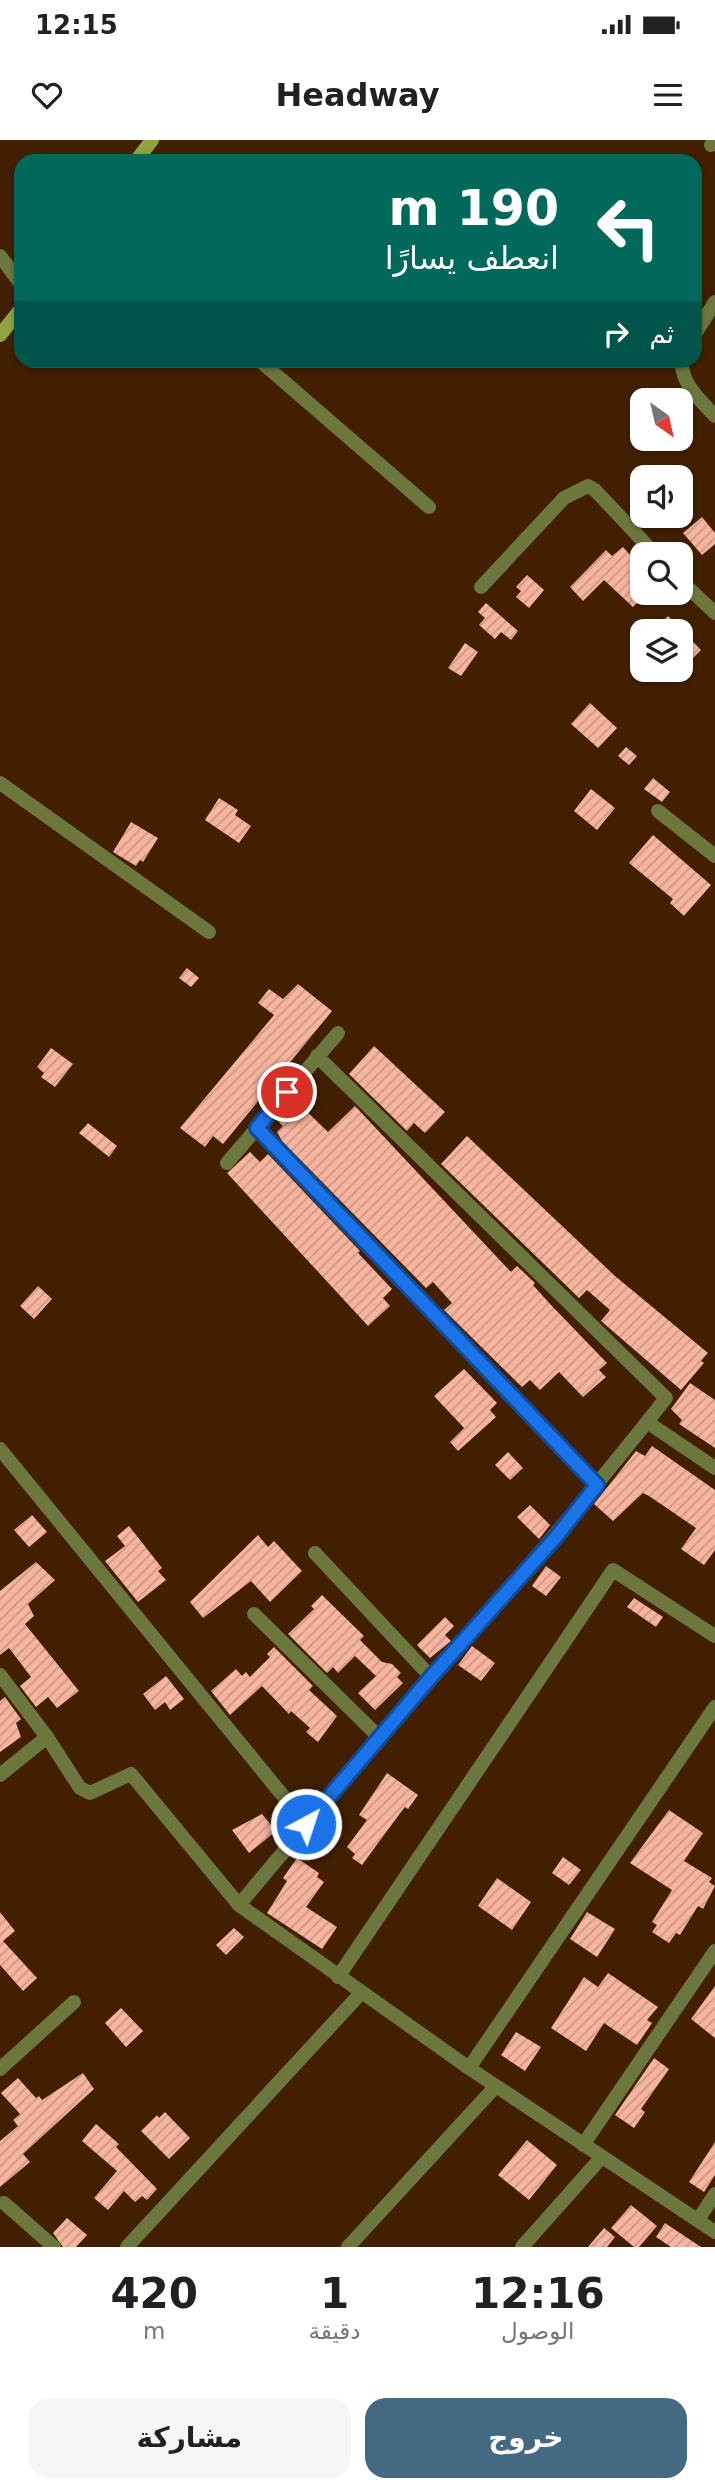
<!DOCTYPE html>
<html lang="ar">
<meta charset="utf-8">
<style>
:root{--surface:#fff;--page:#f6f6f6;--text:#202124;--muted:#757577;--accent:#446982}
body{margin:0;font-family:"DejaVu Sans","Noto Sans Arabic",sans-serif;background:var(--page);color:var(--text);direction:rtl;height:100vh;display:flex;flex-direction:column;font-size:26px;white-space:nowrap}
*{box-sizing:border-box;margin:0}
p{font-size:23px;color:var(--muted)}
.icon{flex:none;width:38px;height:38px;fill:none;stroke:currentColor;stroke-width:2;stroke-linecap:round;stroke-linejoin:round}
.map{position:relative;height:2107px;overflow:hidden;direction:ltr}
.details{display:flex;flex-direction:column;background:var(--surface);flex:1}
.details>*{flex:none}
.hud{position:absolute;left:14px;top:14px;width:688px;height:214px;border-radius:21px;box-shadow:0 2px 5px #0004;direction:rtl;background:#00695c;color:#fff;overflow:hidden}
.needle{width:46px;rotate:146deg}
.controls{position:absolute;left:630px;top:248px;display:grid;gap:14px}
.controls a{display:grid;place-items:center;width:63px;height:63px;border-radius:14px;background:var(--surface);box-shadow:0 2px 5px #0004;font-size:35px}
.pin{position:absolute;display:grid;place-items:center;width:60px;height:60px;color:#fff;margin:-30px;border:4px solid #fff;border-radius:50%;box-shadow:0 2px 7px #0007}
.me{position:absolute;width:77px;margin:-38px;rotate:40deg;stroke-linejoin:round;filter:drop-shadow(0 0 5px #0008)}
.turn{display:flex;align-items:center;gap:24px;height:147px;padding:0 28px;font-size:32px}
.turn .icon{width:91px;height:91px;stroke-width:2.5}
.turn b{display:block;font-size:49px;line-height:60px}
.then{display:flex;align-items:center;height:66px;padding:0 28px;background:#0003;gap:14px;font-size:26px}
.eta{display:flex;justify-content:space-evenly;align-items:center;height:119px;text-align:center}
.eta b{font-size:42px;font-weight:700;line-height:49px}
.action{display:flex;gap:14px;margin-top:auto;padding:14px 28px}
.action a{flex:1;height:80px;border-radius:21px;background:var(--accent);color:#fff;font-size:28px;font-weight:700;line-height:80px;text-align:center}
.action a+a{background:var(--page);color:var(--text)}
.status{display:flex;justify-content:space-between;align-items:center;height:49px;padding:0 35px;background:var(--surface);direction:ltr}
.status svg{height:19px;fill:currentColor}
header{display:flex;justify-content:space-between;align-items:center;height:91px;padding:0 28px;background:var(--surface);font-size:32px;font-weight:700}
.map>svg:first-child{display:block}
.building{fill:url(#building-hatch)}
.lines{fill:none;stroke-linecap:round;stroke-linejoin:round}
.minor{stroke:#6c773d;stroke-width:14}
.secondary{stroke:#91a340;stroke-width:14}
.route-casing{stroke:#114b97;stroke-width:18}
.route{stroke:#1a73e8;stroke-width:12}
</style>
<div class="status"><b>12:15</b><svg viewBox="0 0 49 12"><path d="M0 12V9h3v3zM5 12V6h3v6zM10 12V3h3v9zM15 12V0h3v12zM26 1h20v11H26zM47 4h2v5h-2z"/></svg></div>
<header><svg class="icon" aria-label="menu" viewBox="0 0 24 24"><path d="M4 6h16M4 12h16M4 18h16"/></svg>Headway<svg class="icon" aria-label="heart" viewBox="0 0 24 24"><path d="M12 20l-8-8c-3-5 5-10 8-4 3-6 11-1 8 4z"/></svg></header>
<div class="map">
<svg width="715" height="2107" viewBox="0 0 715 2107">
<defs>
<pattern id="building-hatch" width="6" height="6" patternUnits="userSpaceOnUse" patternTransform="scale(1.75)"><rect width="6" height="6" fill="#f7b49e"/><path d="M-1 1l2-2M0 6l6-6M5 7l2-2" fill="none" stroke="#cc9785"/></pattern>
</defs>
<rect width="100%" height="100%" fill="#411f00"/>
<path class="building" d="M702,377L715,393V404L702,415L683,393Z
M623,407L637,423L630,429L642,442V458L633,467L604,440L583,461L570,447L606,410L612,416Z
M527,435L544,450L529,468L516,457L521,451L516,447Z
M486,463L518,491L511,500L501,492L495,499L479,485L485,478L478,472Z
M668,476L701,510L691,520L681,509V492H652Z
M465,503L478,512L461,536L448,528Z
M590,563L617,588L598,608L571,584Z
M626,607L637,616L629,625L618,616Z
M653,638L670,652L662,662L644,649Z
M591,649L615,668L597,690L574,671Z
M219,658L238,670L235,675L251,686L239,703L205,680Z
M131,682L158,698L143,722L140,720L136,726L113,712Z
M653,695L711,745L684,776L670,763L673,759L629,723Z
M187,828L199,838L191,847L179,838Z
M298,844L332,871L223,1004L213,996L205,1007L180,988L274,875L258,863L269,849L283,859Z
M374,906L445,972L425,993L414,983L407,991L349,934Z
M51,908L73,924L55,947L41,937L44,933L37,927Z
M294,959L328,992L355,966L511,1132L517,1126L535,1143L533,1145L551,1165L607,1223L599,1230L606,1237L583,1257L559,1232L540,1250L530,1240L522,1247L444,1170L452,1163L433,1142L426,1148L282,1001L277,992L283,986L277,980Z
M88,983L117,1006L109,1017L79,993Z
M467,996L615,1136L708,1213L701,1221L704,1223L681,1250L601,1181L610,1170L587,1150L579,1158L441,1024Z
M250,1012L260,1022L268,1014L360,1111L358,1113L392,1149L383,1158L390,1166L368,1186L227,1033Z
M38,1146L52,1159L34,1179L20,1166Z
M464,1229L497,1263L490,1270L496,1277L458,1311L450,1302L464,1288L434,1256Z
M690,1243L715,1260V1308L679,1284L682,1280L671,1269Z
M652,1306L715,1350V1410L704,1425L681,1409L696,1388L649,1356L643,1353L613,1381L594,1364L636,1311L645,1316Z
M508,1312L523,1328L510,1340L495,1325Z
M530,1365L550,1385L539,1399L517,1377Z
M32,1375L47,1392L29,1407L14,1390Z
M129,1386L162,1428L158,1431L166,1440L138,1462L105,1421L125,1406L117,1396Z
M258,1395L268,1407L274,1401L302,1431L270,1462L251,1441L203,1478L190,1462Z
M36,1422L55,1440L28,1464L34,1476L25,1484L79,1551L57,1568L48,1557L36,1567L20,1546L31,1537L9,1508L0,1515V1451Z
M546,1426L561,1437L546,1456L532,1446Z
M322,1455L364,1496L360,1500L382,1522L392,1524L401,1533L397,1537L403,1543L375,1570L358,1553L376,1536L355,1516L338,1533L333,1527L327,1533L288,1494L314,1469L311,1466Z
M634,1458L663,1477L656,1487L627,1467Z
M445,1477L454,1486L445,1495L451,1501L430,1518L417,1505Z
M472,1506L495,1523L481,1541L458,1525Z
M274,1507L313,1546L309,1550L337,1576L318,1602L306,1592L310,1588L291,1571L289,1574L262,1546L230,1575L211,1551L236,1529L242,1536L246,1532L250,1537L270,1517L267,1514Z
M166,1536L184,1559L170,1570L165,1562L155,1570L143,1554Z
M5,1557L21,1579L16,1583L21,1597L0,1612V1561Z
M387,1633L418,1655L408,1669L405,1667L401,1672L362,1725L352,1718L355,1714L347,1707L367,1680L359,1675Z
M669,1670L703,1693L684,1721L712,1738L709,1742L715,1746L703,1769L698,1766L680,1795L676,1793L669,1803L652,1792L657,1785L652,1782L672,1750L630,1723Z
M262,1674L276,1691L249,1713L232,1690Z
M563,1717L581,1730L569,1745L552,1733Z
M297,1718L319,1733L317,1737L324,1742L306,1767L337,1787L322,1809L267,1773L287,1741L283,1738Z
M497,1738L531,1762L512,1790L478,1766Z
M0,1772L15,1791L3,1801L37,1838L23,1851L0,1825Z
M587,1772L615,1789L597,1817L570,1799Z
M234,1788L244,1797L226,1815L216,1805Z
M608,1833L658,1867L647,1880L652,1883L637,1905L604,1883L586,1911L551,1888L584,1837L598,1847Z
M715,1846V1898L691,1879Z
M121,1868L143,1891L126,1907L105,1883Z
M516,1892L541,1907L525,1931L501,1915Z
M654,1918L669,1929L641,1969L645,1972L634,1988L615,1975Z
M83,1933L94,1949L23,2014L30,2022L0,2047V2001L18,1986L13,1980L20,1974L1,1953L18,1938L36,1958L39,1956L42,1960Z
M165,1972L190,1998L169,2019L141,1991L157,1975L159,1978Z
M96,1984L119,2004L116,2007L157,2049L147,2060L142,2056L135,2062L124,2051L108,2070L94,2058L117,2031L82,2001Z
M527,2000L557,2025L529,2060L498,2035Z
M715,2002V2035L704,2052L689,2042Z
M631,2065L657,2086L639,2107H634L611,2088Z
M67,2078L87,2095L76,2107H63L53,2093Z
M665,2083L701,2107H671L656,2097Z
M604,2088L615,2097L607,2107H588Z"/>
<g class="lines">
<path class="minor" d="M711,5L715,0
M0,116L21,144
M695,194L715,162
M259,220L429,367
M682,220C680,243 701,261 715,276
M681,441L715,473
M481,447L564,358L588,346L595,350L656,415
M0,643L209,792
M658,671L715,716
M317,916L666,1258C529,1432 380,1595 239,1765L469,1928L715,2092
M257,988L597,1345
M227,1023L338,893
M647,1282L715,1328
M0,1309L306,1684
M315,1413L431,1537
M254,1474L379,1597
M0,1535L47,1597L80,1648L90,1653L131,1634L239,1765
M0,1635L47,1597
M338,1837L613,1430L715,1496
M469,1928L715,1567
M0,1929L74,1862
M583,2005L715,1811
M4,2063L54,2107
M698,2080L715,2054
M127,2107L361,1853
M348,2107L496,1946
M522,2107L601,2018"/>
<path class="secondary" d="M136,21L152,0
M0,195L21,169"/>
</g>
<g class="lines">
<g class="route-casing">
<path id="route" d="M287,952L257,988L597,1345L556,1397L431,1537L306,1684"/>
</g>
<use href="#route" class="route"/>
</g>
</svg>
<div class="controls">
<a><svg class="needle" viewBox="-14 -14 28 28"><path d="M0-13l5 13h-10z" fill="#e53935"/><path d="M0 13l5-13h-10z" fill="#757577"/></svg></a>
<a><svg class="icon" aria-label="sound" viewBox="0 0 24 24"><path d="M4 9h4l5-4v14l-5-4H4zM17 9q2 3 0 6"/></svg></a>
<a><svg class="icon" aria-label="search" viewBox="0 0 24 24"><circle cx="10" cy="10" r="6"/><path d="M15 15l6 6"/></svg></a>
<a><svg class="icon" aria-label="layers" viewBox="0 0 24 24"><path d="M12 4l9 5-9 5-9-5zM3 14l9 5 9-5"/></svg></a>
</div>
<div class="pin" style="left:287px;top:952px;background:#d93025"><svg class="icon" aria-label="arrive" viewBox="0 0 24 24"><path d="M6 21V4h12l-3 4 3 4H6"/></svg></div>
<svg class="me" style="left:306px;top:1684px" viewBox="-20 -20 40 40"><circle r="17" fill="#1a73e8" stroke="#fff" stroke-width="3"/><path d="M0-11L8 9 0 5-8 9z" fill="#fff"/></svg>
<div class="hud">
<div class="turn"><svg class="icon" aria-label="left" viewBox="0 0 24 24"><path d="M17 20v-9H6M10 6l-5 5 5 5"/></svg><div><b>190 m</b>انعطف يسارًا</div></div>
<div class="then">ثم<svg class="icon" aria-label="right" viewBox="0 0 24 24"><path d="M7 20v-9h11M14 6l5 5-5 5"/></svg></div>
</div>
</div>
<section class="details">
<div class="eta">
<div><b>12:16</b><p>الوصول</p></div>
<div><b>1</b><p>دقيقة</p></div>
<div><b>420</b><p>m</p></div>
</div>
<div class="action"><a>خروج</a><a>مشاركة</a></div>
</section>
